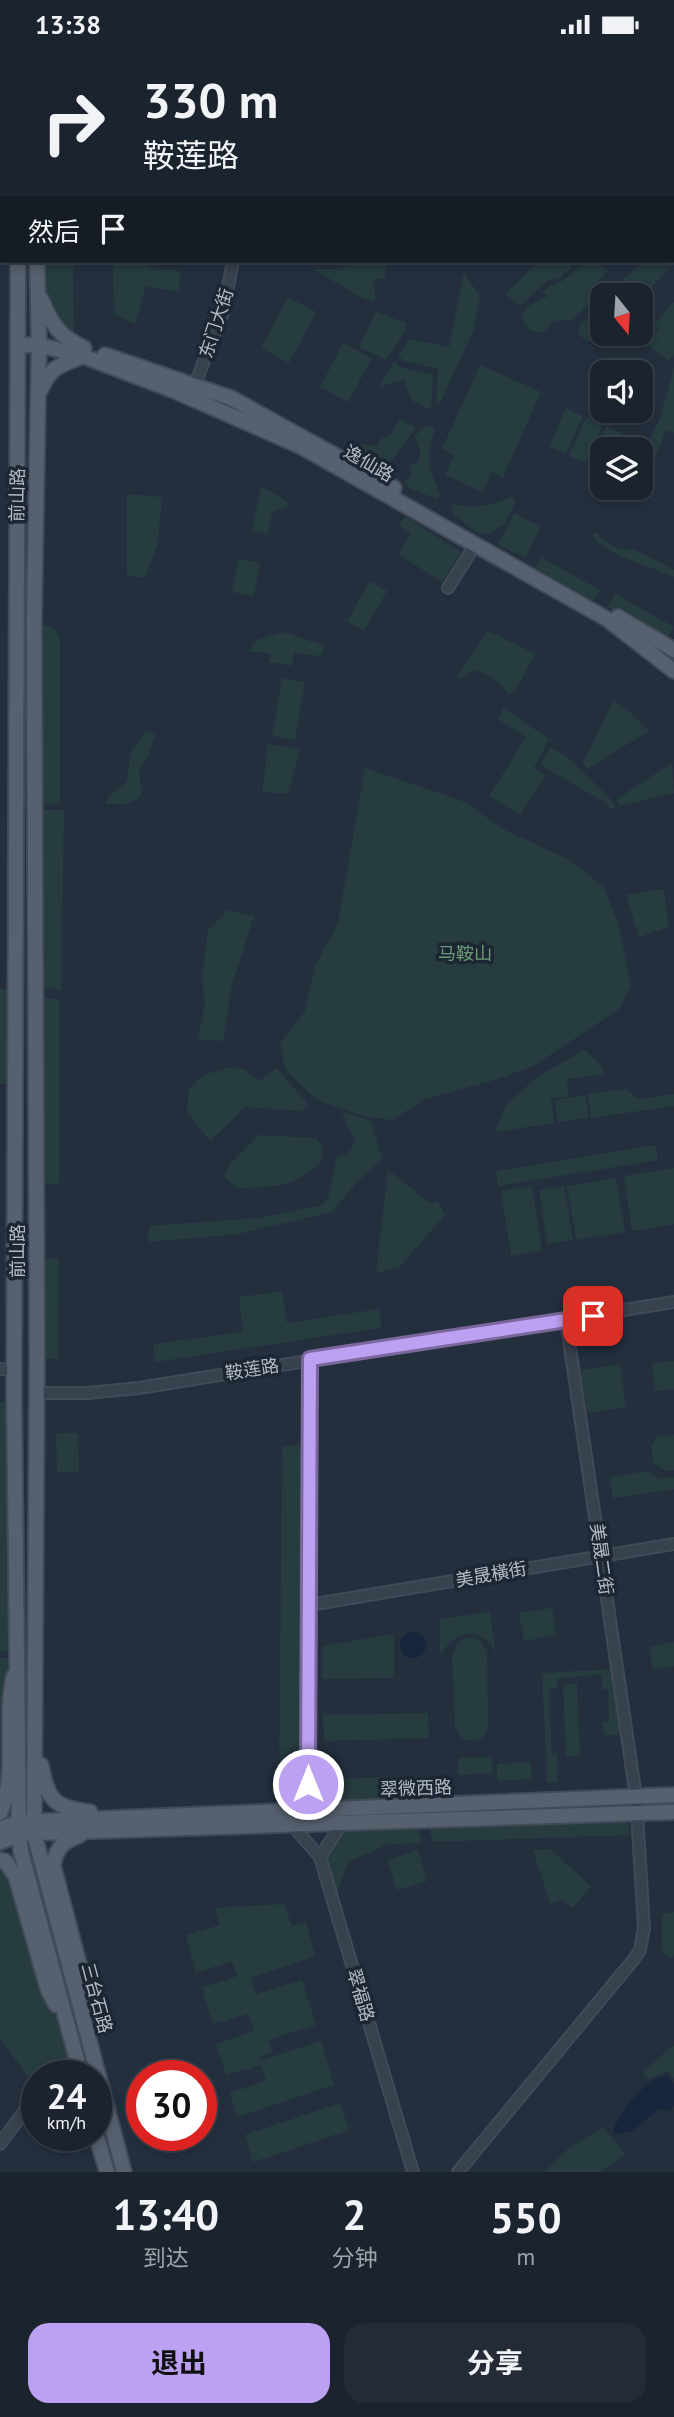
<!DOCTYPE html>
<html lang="zh">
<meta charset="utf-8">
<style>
:root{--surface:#1b232e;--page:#242b36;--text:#f1f3f6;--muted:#a0a4aa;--line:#39404a;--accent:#bca0f2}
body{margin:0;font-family:"PT Sans","Noto Sans SC",sans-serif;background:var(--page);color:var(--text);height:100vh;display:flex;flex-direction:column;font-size:26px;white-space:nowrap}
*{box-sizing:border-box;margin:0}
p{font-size:23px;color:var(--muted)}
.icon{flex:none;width:38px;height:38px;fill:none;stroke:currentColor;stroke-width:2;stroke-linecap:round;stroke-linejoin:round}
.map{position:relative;height:2123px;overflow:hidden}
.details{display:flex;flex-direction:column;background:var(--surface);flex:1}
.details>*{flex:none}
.banner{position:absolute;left:0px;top:0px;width:676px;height:214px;box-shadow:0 4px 10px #0003,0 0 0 2px var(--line);background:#1b232e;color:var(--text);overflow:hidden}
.needle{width:46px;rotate:162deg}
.buttons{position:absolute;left:590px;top:234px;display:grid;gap:14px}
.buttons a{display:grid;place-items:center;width:63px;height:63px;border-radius:14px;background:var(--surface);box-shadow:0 4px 10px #0003,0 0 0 2px var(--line);font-size:35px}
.speed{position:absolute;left:21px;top:2011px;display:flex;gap:14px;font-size:35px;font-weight:700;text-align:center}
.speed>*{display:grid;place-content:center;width:91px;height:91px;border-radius:50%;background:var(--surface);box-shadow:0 4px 10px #0003,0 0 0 2px var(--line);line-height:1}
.speed small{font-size:18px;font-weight:400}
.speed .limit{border:10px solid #d22;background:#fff;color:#111}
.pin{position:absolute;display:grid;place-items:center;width:60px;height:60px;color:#fff;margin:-30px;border-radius:14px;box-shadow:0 4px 10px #0006}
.me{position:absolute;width:77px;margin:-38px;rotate:0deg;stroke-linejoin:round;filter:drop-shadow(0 0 5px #0008)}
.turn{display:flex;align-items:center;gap:24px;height:147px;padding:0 28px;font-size:32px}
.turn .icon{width:91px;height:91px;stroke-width:2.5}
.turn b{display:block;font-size:49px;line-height:60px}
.then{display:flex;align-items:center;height:66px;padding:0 28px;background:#0003;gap:14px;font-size:26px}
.eta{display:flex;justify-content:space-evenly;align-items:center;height:119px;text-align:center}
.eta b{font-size:42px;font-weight:700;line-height:49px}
.cta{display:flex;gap:14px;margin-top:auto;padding:14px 28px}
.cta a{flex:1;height:80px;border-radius:21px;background:var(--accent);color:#111;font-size:28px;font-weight:700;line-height:80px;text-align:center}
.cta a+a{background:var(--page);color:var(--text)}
.status{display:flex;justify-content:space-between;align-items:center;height:49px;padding:0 35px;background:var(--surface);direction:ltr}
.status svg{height:19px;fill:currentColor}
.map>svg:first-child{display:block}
.green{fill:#263c3f}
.water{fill:#17263c}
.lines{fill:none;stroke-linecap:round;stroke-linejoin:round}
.minor-casing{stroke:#414a57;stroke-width:14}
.major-casing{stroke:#414a57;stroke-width:18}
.minor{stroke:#38414e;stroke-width:10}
.major{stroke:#56606e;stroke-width:14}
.route-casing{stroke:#7a689d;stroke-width:18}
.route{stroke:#bca0f2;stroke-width:12}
.labels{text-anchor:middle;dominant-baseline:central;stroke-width:7;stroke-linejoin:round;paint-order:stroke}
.street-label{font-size:18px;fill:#b4bcc9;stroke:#1d2633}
.park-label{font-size:18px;fill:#6b9a76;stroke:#1d2633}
</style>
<div class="status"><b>13:38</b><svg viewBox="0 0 49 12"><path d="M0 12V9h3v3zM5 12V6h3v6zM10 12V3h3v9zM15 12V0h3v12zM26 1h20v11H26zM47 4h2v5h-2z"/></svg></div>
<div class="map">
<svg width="674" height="2123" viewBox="0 0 674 2123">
<rect width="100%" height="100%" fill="#242f3e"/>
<path class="green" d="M674,206V214L641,250L640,247H605L643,212H674Z
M43,212H73L74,290C48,264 44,248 43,212Z
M355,212H420L385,215V229L374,230L375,251L364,250L313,220H341Z
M539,212L576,213L561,228L548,231L520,257L506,245Z
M149,213L150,219L180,222L179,243L146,237L135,275L114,265L113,215Z
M590,214L600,215L608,222L587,243L594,251L572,271L554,272C547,281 541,287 530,281C510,261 533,255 548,247L543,243C553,233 556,236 564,231C576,223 574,217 590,214Z
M464,224L480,247L474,280L441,352L436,357L438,320L404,312L398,306L410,290L449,298Z
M288,248L316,263L289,314L261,299Z
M674,253V306L668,311L644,294L659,280L654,275Z
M376,263L406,274L405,283L386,311L359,298Z
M600,266L602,268V285H624L630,290C609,294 597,300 579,286L580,274Z
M343,294L372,309L348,353L320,338Z
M394,313L402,319L433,325L431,359L428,360L411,351L404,331L379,338Z
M480,316L541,343L503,428L492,423L483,443L445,426L454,406L442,400Z
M674,318V384L666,381L641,448L623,439H640L641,408L661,367Z
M566,359L583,367L566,405L549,398Z
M586,368L603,376L586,414L569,407Z
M400,370L416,379L381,426L350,410L359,395L377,397L382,389L390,386Z
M424,377L435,379C425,415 428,413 440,446L437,450L412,441L404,434L411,427L410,421L412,415L419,412L420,403L415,387Z
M606,377L623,385L616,401H602V422L589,416Z
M261,437L286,451L288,457L272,463L268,485L252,482Z
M127,445L162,448L158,493L145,529L127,526Z
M512,447L515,453L505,475L486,486L475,482L453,465L452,455C476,460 490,457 512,447Z
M514,464L541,478L525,509L498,496Z
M405,467L461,503L442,533L398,505L411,485L399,476Z
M596,483C601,488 606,494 613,497C621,502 626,499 634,501C642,504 667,516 674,521V528C649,516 608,508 592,486Z
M541,508L600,541L594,552L535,519Z
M238,510L260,514L254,547L232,543Z
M370,532L387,542L364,582L347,572Z
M615,545L674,578L666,591L607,558Z
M43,577H51L60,588V755L43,754Z
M488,582L535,605L515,642L508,645C502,632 487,625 474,621L459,631L457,627Z
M283,583L325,597L321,607L294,604L292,617L269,613L271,605L248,602L257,591Z
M282,629L305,633L295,691L272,687Z
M613,652L631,664L649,682L587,720L583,714Z
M503,659L549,690L534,719L546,726L520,766L489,747L526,688L498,670Z
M146,682L155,686L148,708L139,720L142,744C133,757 121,755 106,755L108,748L127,733L131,702Z
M268,695L300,701L288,745L262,743Z
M550,698C572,709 573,713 589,729C599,739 608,746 616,758L610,760L606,754L540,716Z
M672,714L674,744L620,757L617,750Z
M365,719L465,753L503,780L569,811L603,837L618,873L631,936L619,960L535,1016L495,1031L425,1050L392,1071L362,1067L317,1051L285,1020L280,994L305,962L315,917L338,874Z
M39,761H64L61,941L39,938Z
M664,840L669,878L639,888L626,846Z
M228,861L254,867L232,936L223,992L198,991L205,953L202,926L208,881Z
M0,940L12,941V1035H0Z
M41,948L59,951V1135L39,1134Z
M585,1001L603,1019L604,1025L567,1030L569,1047L551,1050L554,1074L495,1083L505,1057L537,1028Z
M228,1019L244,1020L259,1032L276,1019L308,1055L301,1062L245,1058L210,1092L187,1063L189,1040L203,1026Z
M627,1040L638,1050L674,1045V1057L591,1069L588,1045Z
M585,1046L589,1068L558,1073L555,1051Z
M342,1062L371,1072L382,1110L358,1132L332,1163L238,1185L148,1193L149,1177L260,1169L322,1156L328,1149L337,1108C349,1106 353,1101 355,1089L347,1077Z
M258,1086L316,1089L323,1099L321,1113C288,1141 278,1137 237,1139L224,1127L229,1116Z
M656,1096L658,1111L498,1137L496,1122Z
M674,1119V1175L632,1182L624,1127Z
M388,1121L430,1154L438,1152L445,1166L399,1219L376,1224Z
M616,1129L625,1183L576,1191L567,1137Z
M532,1137L542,1202L511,1207L501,1142Z
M564,1137L573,1191L547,1195L539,1141Z
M43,1210H59L58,1310L42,1309Z
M282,1242L287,1274L379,1260L381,1279L155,1313L153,1295L243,1283L239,1248Z
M674,1312V1340L655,1342L652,1314Z
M620,1315L626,1358L587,1364L581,1321Z
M0,1353H12L16,1602H0Z
M56,1384H78L79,1423H57Z
M674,1386V1421L667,1422L653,1414L651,1398L658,1387Z
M304,1395L303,1744H279L282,1398Z
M647,1422L660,1430L674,1428V1440L613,1449L610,1428Z
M552,1559L556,1586L524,1592L519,1564Z
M490,1563L496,1607L491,1594L475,1584C461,1586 450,1589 443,1604H440V1570Z
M394,1585V1629L322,1630L323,1597Z
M464,1589L479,1590L487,1602L488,1679L482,1689L476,1692L463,1690L455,1679L452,1610L457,1595Z
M674,1593V1617L653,1621L649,1598Z
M0,1609H14L4,1644V1743L0,1740Z
M616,1620L625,1686H605L601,1673L609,1672L608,1640H602V1625L557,1630V1639L549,1640L552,1706H557L558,1733L547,1734L542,1624Z
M577,1635L580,1706L566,1707L563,1636Z
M428,1664L429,1689L324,1692L323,1666Z
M492,1708L493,1724L458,1726V1709Z
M531,1713L532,1730L497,1732V1715Z
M430,1727V1753L320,1756L319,1730Z
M628,1770L630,1786L433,1793L428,1775Z
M416,1775L422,1794L388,1795L348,1813L339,1839L334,1840L326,1808L344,1779Z
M551,1800L591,1838L572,1859L563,1851L550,1855L533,1801Z
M418,1801L427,1832L397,1841L387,1811Z
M0,1811L5,1812L68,1979L80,2026H37L36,2039L0,1989Z
M284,1855L292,1877L306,1873L315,1907L251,1929L256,1945L302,1931L316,1976L268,1991L272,2003L259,2008L261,2011L321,1992L334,2036L237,2068L230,2044L266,2032L261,2016L226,2026L216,1995L254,1982L248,1965L213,1975L202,1939L237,1927L232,1912L196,1924L186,1886L220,1876L215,1859Z
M674,1863V1906L670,1909L662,1901V1865Z
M672,1997H674V2029L668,2022L648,2030L642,2024Z
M340,2054L349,2081L253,2113L245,2086Z
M603,2078L625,2105L600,2123H544L569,2099Z"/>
<path class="water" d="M400 1596a13 13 0 1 1 26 0a13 13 0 1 1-26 0Z
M666,2026L674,2035V2056L670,2062L659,2060L632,2082L615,2085L613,2081C625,2057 640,2035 666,2026Z"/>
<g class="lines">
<g class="minor-casing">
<path id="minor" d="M279,2L280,0
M195,335L223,264L233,212
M448,539L475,496
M0,1320L14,1321
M37,1344H88L139,1339L674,1253
M309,1556L674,1495
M308,1762L310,1310
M291,1775L320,1808L413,2123
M320,1808L342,1774
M0,2095L37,2045
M458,2123L634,1910L640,1901L644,1879L636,1748L566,1271"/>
</g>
<g class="major-casing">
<path id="major" d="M25,2L26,0
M43,2V0
M18,212L14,1344L19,1786L21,1803L81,2026
M37,212L39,296L34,570L37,1308L34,1784L124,2123
M41,250C52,275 58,287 84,299
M18,296H39L83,307L175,342L300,397L607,570L674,622
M105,306L231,349L394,439
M40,342C50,318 60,316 83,307
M618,568L674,601
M41,1716C47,1751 55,1759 90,1763
M0,1764C19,1722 3,1671 14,1627
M0,1780L20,1773L674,1746
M80,1786C62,1793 57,1798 53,1816L82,1926L84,1944
M0,1793L19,1786L34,1784L674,1763
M0,1811L5,1812L16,1828L48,1941L56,1956
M96,2085L107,2123"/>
</g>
<use href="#minor" class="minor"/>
<use href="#major" class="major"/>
</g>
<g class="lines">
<g class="route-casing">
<path id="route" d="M308,1735L310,1310L593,1267"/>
</g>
<use href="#route" class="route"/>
</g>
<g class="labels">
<g class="street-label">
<text transform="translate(216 274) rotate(-72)">东门大街</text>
<text transform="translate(369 414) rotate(30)">逸仙路</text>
<text transform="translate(17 446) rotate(-89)">前山路</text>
<text transform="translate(17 1202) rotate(-90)">前山路</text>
<text transform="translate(252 1320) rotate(-9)">鞍莲路</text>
<text transform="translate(602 1510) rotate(82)">美晟二街</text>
<text transform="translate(491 1525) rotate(-10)">美晟橫街</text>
<text transform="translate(416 1739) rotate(-2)">翠微西路</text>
<text transform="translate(361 1946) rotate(74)">翠福路</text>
<text transform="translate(97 1949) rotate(75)">三台石路</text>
</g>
<g class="park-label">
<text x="465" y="904">马鞍山</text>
</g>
</g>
</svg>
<div class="buttons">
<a><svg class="needle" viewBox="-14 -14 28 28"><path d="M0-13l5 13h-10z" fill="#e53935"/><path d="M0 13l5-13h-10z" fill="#a0a4aa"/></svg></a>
<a><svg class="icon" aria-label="sound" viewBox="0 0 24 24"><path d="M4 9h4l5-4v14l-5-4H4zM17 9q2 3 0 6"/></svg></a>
<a><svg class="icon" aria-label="layers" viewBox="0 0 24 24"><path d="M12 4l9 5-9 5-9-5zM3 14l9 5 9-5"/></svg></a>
</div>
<div class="speed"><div>24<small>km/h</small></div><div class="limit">30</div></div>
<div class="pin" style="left:593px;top:1267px;background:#d93025"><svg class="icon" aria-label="arrive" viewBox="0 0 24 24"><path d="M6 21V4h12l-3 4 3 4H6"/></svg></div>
<svg class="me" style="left:308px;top:1735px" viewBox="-20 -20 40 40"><circle r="17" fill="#bca0f2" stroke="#fff" stroke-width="3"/><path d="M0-11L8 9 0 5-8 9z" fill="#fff"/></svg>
<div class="banner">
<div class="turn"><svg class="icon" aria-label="right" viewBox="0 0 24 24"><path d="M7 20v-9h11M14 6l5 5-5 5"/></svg><div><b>330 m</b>鞍莲路</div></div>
<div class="then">然后<svg class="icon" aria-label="arrive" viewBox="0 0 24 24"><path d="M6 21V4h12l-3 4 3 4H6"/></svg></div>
</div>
</div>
<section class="details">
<div class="eta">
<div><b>13:40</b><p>到达</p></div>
<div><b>2</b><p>分钟</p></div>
<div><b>550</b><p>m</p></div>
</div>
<div class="cta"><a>退出</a><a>分享</a></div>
</section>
